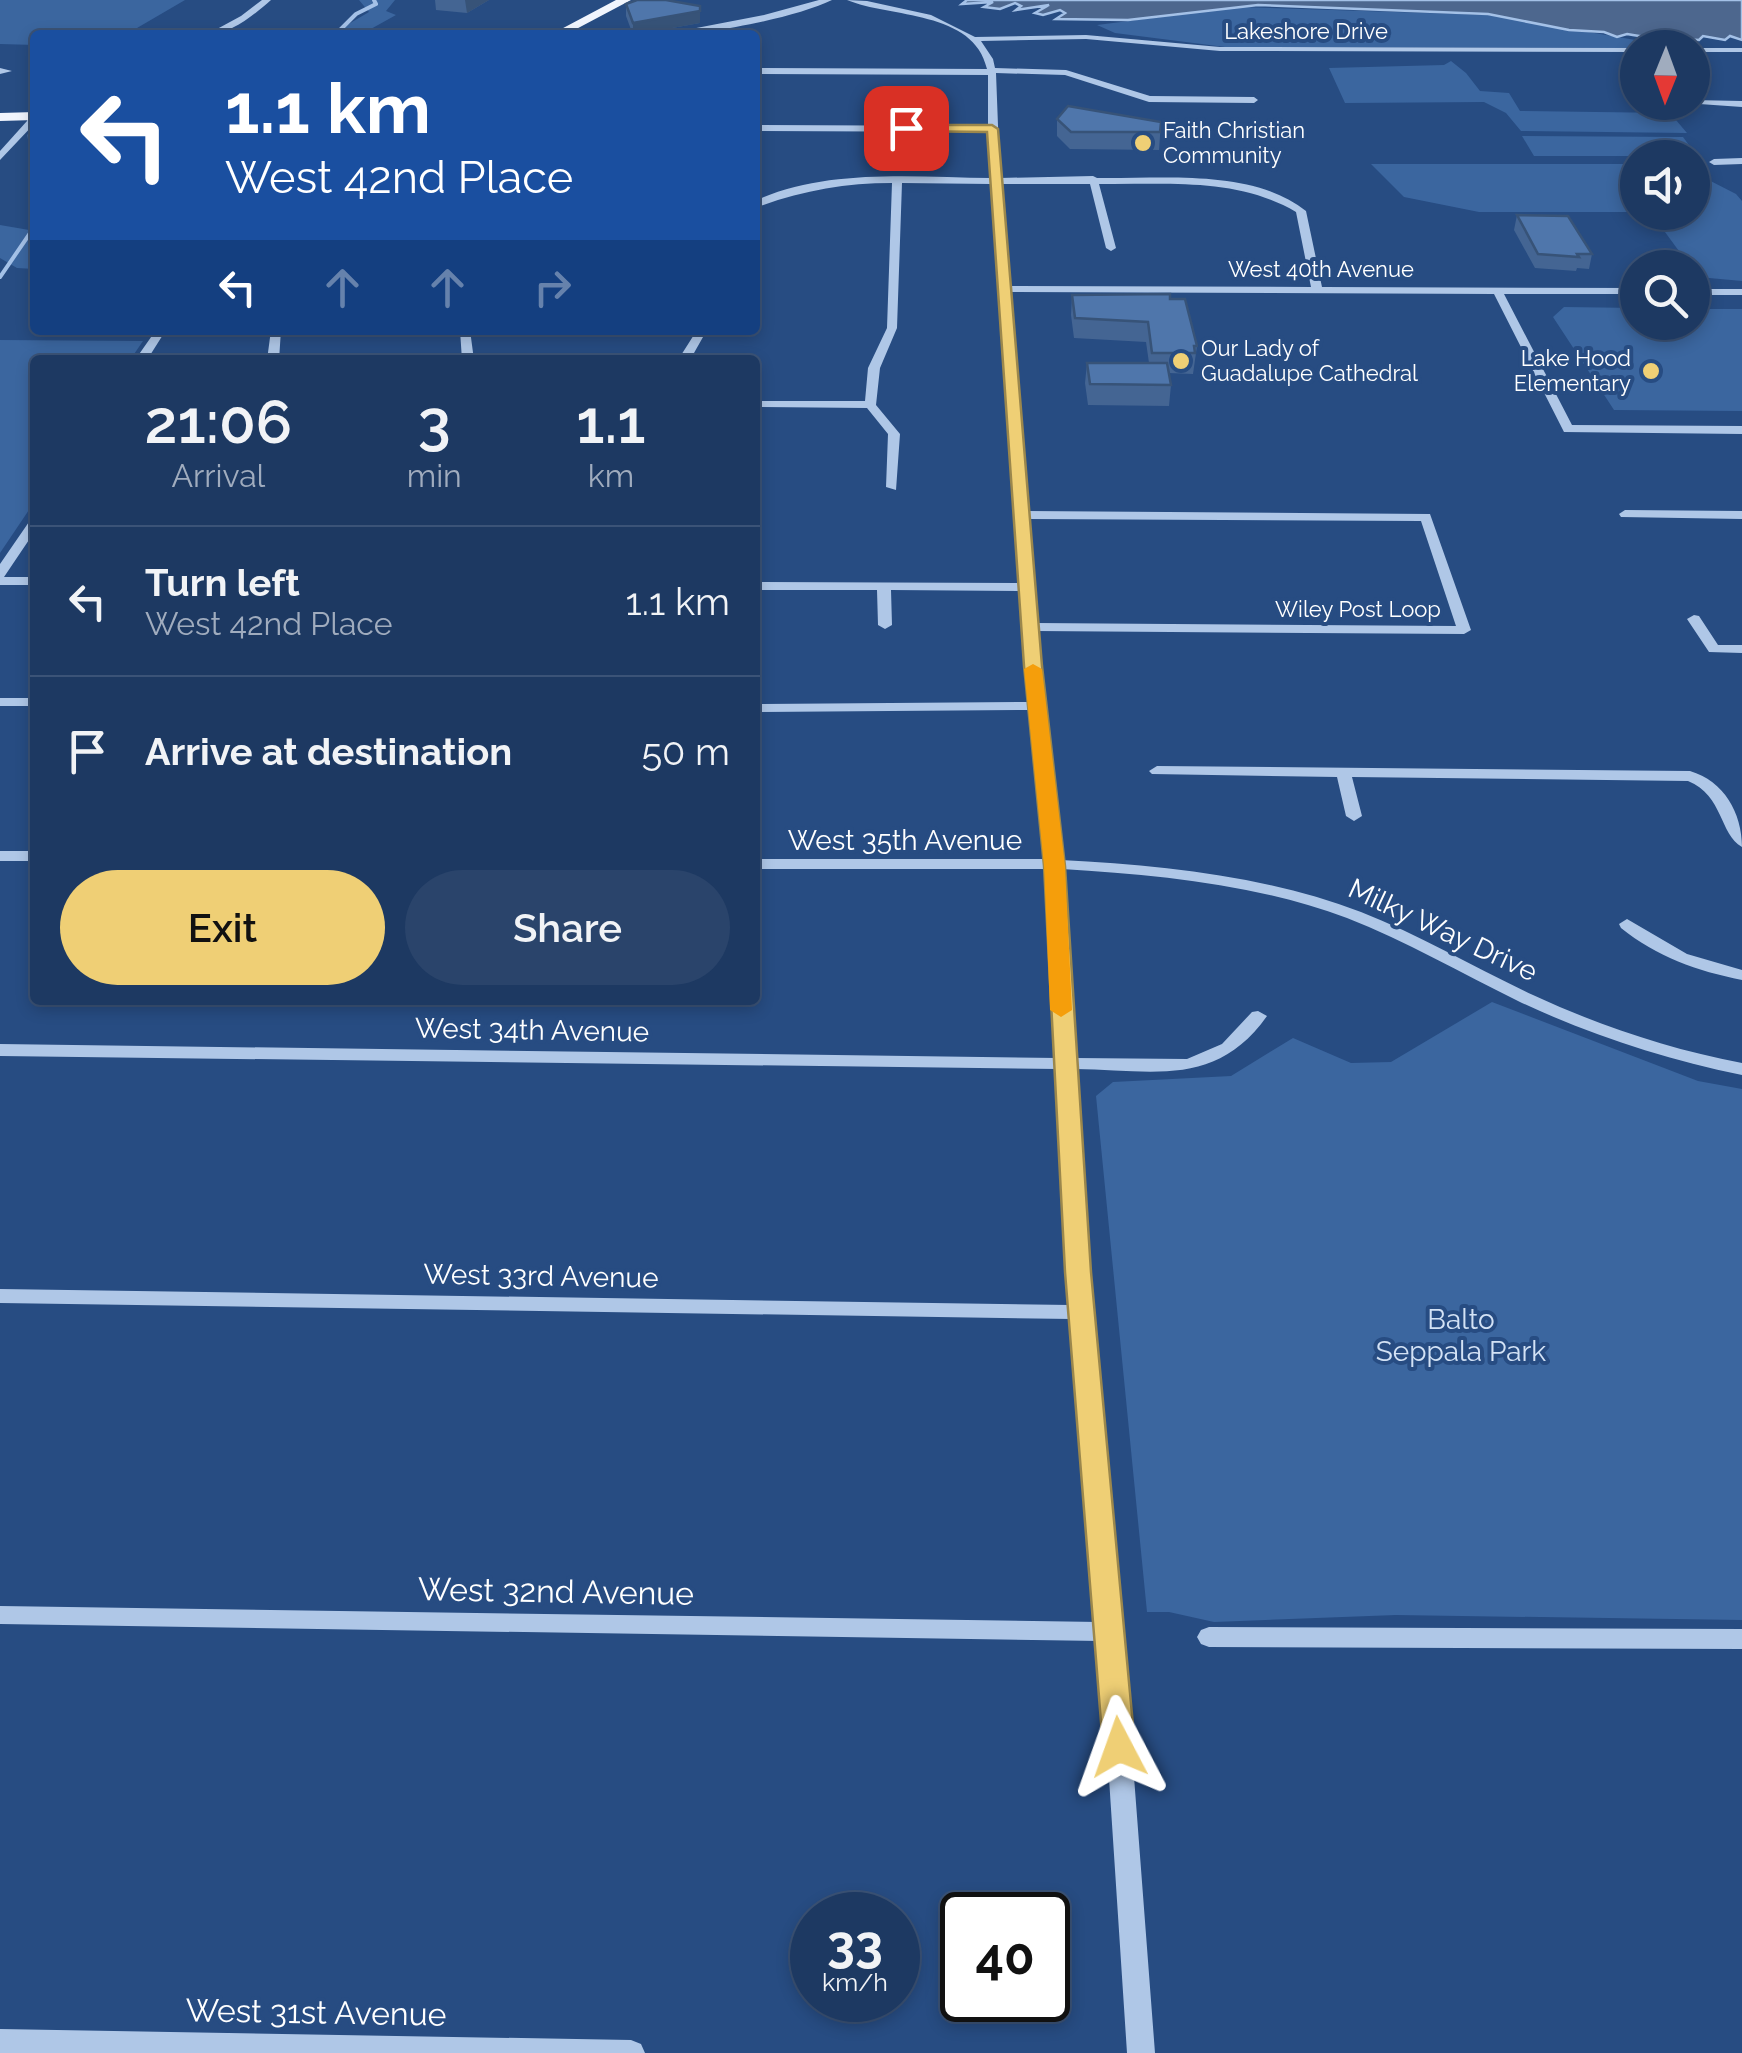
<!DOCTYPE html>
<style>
:root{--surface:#1d3962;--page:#2a446b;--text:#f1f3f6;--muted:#a0acbe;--line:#3b5377;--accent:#efcf75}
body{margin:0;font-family:Raleway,sans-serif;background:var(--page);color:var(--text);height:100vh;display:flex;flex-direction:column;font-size:38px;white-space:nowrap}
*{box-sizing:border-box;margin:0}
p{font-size:32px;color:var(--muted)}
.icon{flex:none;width:55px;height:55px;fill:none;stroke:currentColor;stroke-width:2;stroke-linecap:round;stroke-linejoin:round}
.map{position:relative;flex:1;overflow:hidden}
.side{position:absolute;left:30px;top:355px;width:730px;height:650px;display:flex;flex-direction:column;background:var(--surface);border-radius:10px;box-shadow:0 5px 15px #0003,0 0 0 2px var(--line)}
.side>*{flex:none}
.banner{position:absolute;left:30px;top:30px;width:730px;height:305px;border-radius:10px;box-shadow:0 5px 15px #0003,0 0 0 2px var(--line);background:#1a4fa0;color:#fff;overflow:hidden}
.needle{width:65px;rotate:181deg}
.tools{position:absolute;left:1620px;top:30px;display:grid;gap:20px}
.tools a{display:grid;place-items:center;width:90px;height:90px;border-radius:50%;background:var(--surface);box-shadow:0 5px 15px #0003,0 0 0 2px var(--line);font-size:50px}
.speed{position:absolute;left:790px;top:1892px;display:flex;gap:20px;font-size:50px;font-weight:700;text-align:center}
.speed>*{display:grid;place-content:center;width:130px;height:130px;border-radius:50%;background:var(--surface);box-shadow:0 5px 15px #0003,0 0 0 2px var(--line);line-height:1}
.speed small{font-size:25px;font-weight:400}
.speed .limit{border:5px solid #111;border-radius:15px;background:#fff;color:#111}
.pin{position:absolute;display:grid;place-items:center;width:85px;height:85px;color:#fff;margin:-42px;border-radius:20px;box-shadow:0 5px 15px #0006}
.me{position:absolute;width:110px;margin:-55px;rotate:356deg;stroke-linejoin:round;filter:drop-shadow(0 0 8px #0008)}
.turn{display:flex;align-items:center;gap:35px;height:210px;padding:0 30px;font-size:45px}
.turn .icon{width:130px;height:130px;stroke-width:2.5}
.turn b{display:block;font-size:70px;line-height:85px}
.lanes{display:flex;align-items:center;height:95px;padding:0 30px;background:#0003;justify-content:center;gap:50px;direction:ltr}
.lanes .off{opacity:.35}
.eta{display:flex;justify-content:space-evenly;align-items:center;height:170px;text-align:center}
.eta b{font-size:60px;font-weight:600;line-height:70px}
.button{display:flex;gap:20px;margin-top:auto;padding:20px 30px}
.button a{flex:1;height:115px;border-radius:60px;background:var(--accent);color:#111;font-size:40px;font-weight:600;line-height:115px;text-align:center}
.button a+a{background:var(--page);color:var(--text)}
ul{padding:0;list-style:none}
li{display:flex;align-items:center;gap:30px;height:150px;padding:0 30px;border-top:2px solid var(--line)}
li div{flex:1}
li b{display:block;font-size:38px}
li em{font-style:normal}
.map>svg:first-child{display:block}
.green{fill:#3b669f}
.water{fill:#4d678e;stroke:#a4c1e7;stroke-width:2.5}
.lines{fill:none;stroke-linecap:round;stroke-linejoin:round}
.stream{stroke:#a4c1e7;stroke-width:4}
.minor{fill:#afc7e7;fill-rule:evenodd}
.major{fill:#f1f5fd;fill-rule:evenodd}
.wall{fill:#446593}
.shaded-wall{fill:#375378}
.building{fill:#4f76ab;stroke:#375378;stroke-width:2.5}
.route{fill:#efcf75;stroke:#9b874c;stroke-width:2.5}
.slow{fill:#f59e0b}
.poi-dot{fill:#efcf75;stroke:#274c82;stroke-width:4}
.labels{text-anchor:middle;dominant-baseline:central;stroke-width:8;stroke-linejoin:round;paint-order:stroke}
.far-street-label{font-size:22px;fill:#fff;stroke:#274c82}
.far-poi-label{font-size:22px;fill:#fff;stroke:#274c82;text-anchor:start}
.street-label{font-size:28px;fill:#fff;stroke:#274c82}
.park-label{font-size:28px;fill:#d3e2f5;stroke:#274c82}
.near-street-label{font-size:32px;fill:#fff;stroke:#274c82}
</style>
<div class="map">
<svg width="1742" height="2053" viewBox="0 0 1742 2053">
<rect width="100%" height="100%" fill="#274c82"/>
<path class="green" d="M0,0H185L125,35H35V45L0,44Z
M359,0H395L386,11L396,15L360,35H330L369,12Z
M1240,7L1489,15L1659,44L1637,48L1225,47L1115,33L1097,25Z
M1451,61L1466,73L1480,91L1509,93L1520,111L1670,113L1687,133L1521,131L1506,113L1484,102L1345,103L1329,68L1444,65Z
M1522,136L1683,137L1697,156H1534Z
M1371,164H1637V212H1479L1404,197Z
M1693,172L1736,194L1742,201V281L1698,277L1651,213L1692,212Z
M0,225L35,231V269L17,268L0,258Z
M1564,307L1637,308L1638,322H1692L1693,309H1742V411L1614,410L1553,317Z
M0,340L143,341L130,360H35V501L0,553Z
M1492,1002L1698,1081L1742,1089V1620L1396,1615L1214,1622L1169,1612H1147L1096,1096L1113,1082L1231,1076L1293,1038L1351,1063L1391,1062Z"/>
<path class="water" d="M967,0H1742V40L1730,36L1725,40L1703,36L1699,40C1673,39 1653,39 1627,34L1617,37L1604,32L1569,30L1488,14L1258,5L1128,20L1056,19L1065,13L1060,10L1043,15L1035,13L1049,5L1016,10L1021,6L1015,3L1000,9L984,7L993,2L962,4Z"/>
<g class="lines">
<path class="stream" d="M335,35L356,14L376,4L374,0
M0,277L35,226"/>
<path class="minor" d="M262,0H271C254,15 230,35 206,35L241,16Z
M819,0H832C792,19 705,35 660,35L764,15Z
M847,0L867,1L931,15L975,37L1086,35L1220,47L1638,48V52L1220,51L1086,39L981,41L993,59L995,68L1066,70L1150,96L1254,97L1258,100L1254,103L1149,102L1065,75L996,73L1000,178L1093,176L1097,178C1163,179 1252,168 1306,211L1322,287L1638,288V294H1504L1572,425L1742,426V434L1564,432L1494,294L1009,292L1027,511L1430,514L1471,630L1464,634L1036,631L1061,860C1162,865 1266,876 1361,912C1420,935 1475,968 1533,995C1600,1026 1669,1049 1742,1063V1075C1664,1059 1590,1035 1518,1001C1461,973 1406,941 1347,918C1256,884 1158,875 1062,869L1075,1058L1187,1059L1222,1044L1252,1012L1258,1011L1267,1016C1216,1088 1153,1070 1075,1069L1091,1312L1123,1632L1155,2053H1127L1100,1641L0,1624V1606L1099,1622L1072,1319L0,1303V1289L1070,1305L1057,1069L0,1056V1044L1057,1058L1046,869H755V859H1045L1030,710L755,712V704L1030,702L1020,591L891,590L892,625L885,629L878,625L877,590H755V582L1019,583L991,184L902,183L897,328L880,368L876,405L900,434L896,490L886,487L888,434L867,408L755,407V401H865L868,368L887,328L892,183C844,183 800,191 755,208V201C824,168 916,177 991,178L988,132L755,131V125L988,126V75L755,74V68L987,69C974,10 890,18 847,0ZM1001,184H1090L1106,248L1111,251L1116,248L1099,184C1167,185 1236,177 1296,212L1311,287L1009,286ZM1027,519L1421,521L1456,626L1036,623Z
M1692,48H1742V52H1692Z
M0,68L12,71L0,74Z
M1692,100L1742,101V107L1671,102H1692Z
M29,114H35V123L0,160V151L27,121Z
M1742,158V164L1714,165L1709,162L1714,159Z
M1692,289H1742V295H1692Z
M156,330H166L147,360H135Z
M271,330H281L279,360H267Z
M460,330H470L474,360H462Z
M697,330H707L690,360H678Z
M1625,510L1742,511V519L1621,517L1619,514Z
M35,518V531L4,577H35V585H0V564L31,519Z
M1694,615L1699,616L1718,645H1742V653L1709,652L1687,619Z
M0,698H35V706H0Z
M1157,766L1690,771C1724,781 1742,813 1742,847C1719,834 1724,796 1688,781L1352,777L1362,816L1354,821L1346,816L1337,777L1152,774L1149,771Z
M0,851H35V861H0Z
M1627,919L1687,954L1742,970V980C1697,971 1657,957 1621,928L1619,924Z
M1209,1627L1742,1629V1649L1209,1647L1201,1644L1197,1637L1201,1630Z
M0,2029L631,2040L641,2044L645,2053H0Z"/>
<path class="major" d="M616,0H631L565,35H550Z
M35,112V120L0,121V113Z"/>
</g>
<path class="wall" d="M435,0H489L467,13L436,10Z
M626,4L700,6V23L633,35L626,16Z
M1057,119L1161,122L1159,150L1070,149L1057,136Z
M35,127V149L30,148L27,135Z
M1517,215L1592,254L1589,269L1577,268L1576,271L1535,268L1514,230Z
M1072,295L1170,299L1197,346L1193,374L1169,373L1171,385L1169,406L1088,405L1085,383L1087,363H1149L1146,342L1074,338L1071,315Z"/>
<path class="shaded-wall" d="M465,0H489L467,13Z
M700,11V23L633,35V23Z"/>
<path class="building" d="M637,0H666L700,6V11L633,23L626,4Z
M1068,106L1161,122L1160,132H1071L1057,119Z
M1517,215L1568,216L1592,254H1577L1579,257L1538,254Z
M1170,294V299H1185L1197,346H1194L1195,353H1152L1148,322L1075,318L1072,295Z
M1087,363H1167L1171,385L1090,384Z"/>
<path class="route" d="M906,125H992L998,129L1042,666L1065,866L1091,1272L1135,1747L1130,1756L1119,1760L1108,1756L1103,1747L1065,1272L1044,866L1024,666L987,132L902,131Z"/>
<path class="slow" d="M1033,664L1042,669L1065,866L1072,1010L1061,1017L1050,1010L1044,866L1024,669Z"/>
<g class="poi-dot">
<circle cx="1143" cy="143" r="10"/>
<circle cx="1181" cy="361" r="10"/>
<circle cx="1651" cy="371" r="10"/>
</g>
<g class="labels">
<g class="far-street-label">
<text x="1306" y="31">Lakeshore Drive</text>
<text x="1321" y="269">West 40th Avenue</text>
<text x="1358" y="609">Wiley Post Loop</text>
</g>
<g class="far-poi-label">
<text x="1163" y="130">Faith Christian<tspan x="1163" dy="25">Community</tspan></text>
<text x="1201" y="348">Our Lady of<tspan x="1201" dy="25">Guadalupe Cathedral</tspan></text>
<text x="1631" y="358" text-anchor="end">Lake Hood<tspan x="1631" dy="25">Elementary</tspan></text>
</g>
<g class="street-label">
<text x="905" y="840">West 35th Avenue</text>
<text transform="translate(1443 930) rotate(25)">Milky Way Drive</text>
<text transform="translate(532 1030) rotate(1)">West 34th Avenue</text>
<text transform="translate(541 1276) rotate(1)">West 33rd Avenue</text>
</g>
<g class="park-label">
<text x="1461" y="1319">Balto<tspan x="1461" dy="32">Seppala Park</tspan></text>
</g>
<g class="near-street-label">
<text transform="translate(556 1591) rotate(1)">West 32nd Avenue</text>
<text transform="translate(316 2012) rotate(1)">West 31st Avenue</text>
</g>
</g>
</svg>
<div class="tools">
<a><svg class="needle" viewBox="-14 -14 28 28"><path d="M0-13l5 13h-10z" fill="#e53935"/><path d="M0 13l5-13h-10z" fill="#a0acbe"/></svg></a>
<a><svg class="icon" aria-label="sound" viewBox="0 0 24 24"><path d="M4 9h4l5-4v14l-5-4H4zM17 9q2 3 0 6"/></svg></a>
<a><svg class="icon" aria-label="search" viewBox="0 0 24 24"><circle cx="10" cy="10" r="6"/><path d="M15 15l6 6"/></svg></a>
</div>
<div class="speed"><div>33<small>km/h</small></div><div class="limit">40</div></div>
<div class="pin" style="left:906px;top:128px;background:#d93025"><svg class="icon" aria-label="arrive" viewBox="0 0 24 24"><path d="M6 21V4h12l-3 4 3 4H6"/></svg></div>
<svg class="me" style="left:1119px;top:1747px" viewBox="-20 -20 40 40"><path d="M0-17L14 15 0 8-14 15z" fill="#efcf75" stroke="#fff" stroke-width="4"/></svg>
<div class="banner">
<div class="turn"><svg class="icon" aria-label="left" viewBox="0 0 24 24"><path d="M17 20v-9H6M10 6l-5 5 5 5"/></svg><div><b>1.1 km</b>West 42nd Place</div></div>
<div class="lanes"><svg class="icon" aria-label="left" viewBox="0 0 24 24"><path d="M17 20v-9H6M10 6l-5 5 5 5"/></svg><svg class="icon off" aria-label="ahead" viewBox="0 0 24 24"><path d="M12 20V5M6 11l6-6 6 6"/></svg><svg class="icon off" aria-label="ahead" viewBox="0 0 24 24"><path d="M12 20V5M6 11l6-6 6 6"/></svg><svg class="icon off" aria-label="right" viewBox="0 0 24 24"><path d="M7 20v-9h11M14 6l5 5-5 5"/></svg></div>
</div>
<section class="side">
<div class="eta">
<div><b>21:06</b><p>Arrival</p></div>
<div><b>3</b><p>min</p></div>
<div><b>1.1</b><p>km</p></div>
</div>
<ul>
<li><svg class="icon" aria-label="left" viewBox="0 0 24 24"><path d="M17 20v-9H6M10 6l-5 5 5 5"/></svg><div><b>Turn left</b><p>West 42nd Place</p></div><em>1.1 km</em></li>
<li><svg class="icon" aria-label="arrive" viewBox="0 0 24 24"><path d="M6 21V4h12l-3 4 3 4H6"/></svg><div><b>Arrive at destination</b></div><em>50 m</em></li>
</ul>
<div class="button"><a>Exit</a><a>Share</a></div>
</section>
</div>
